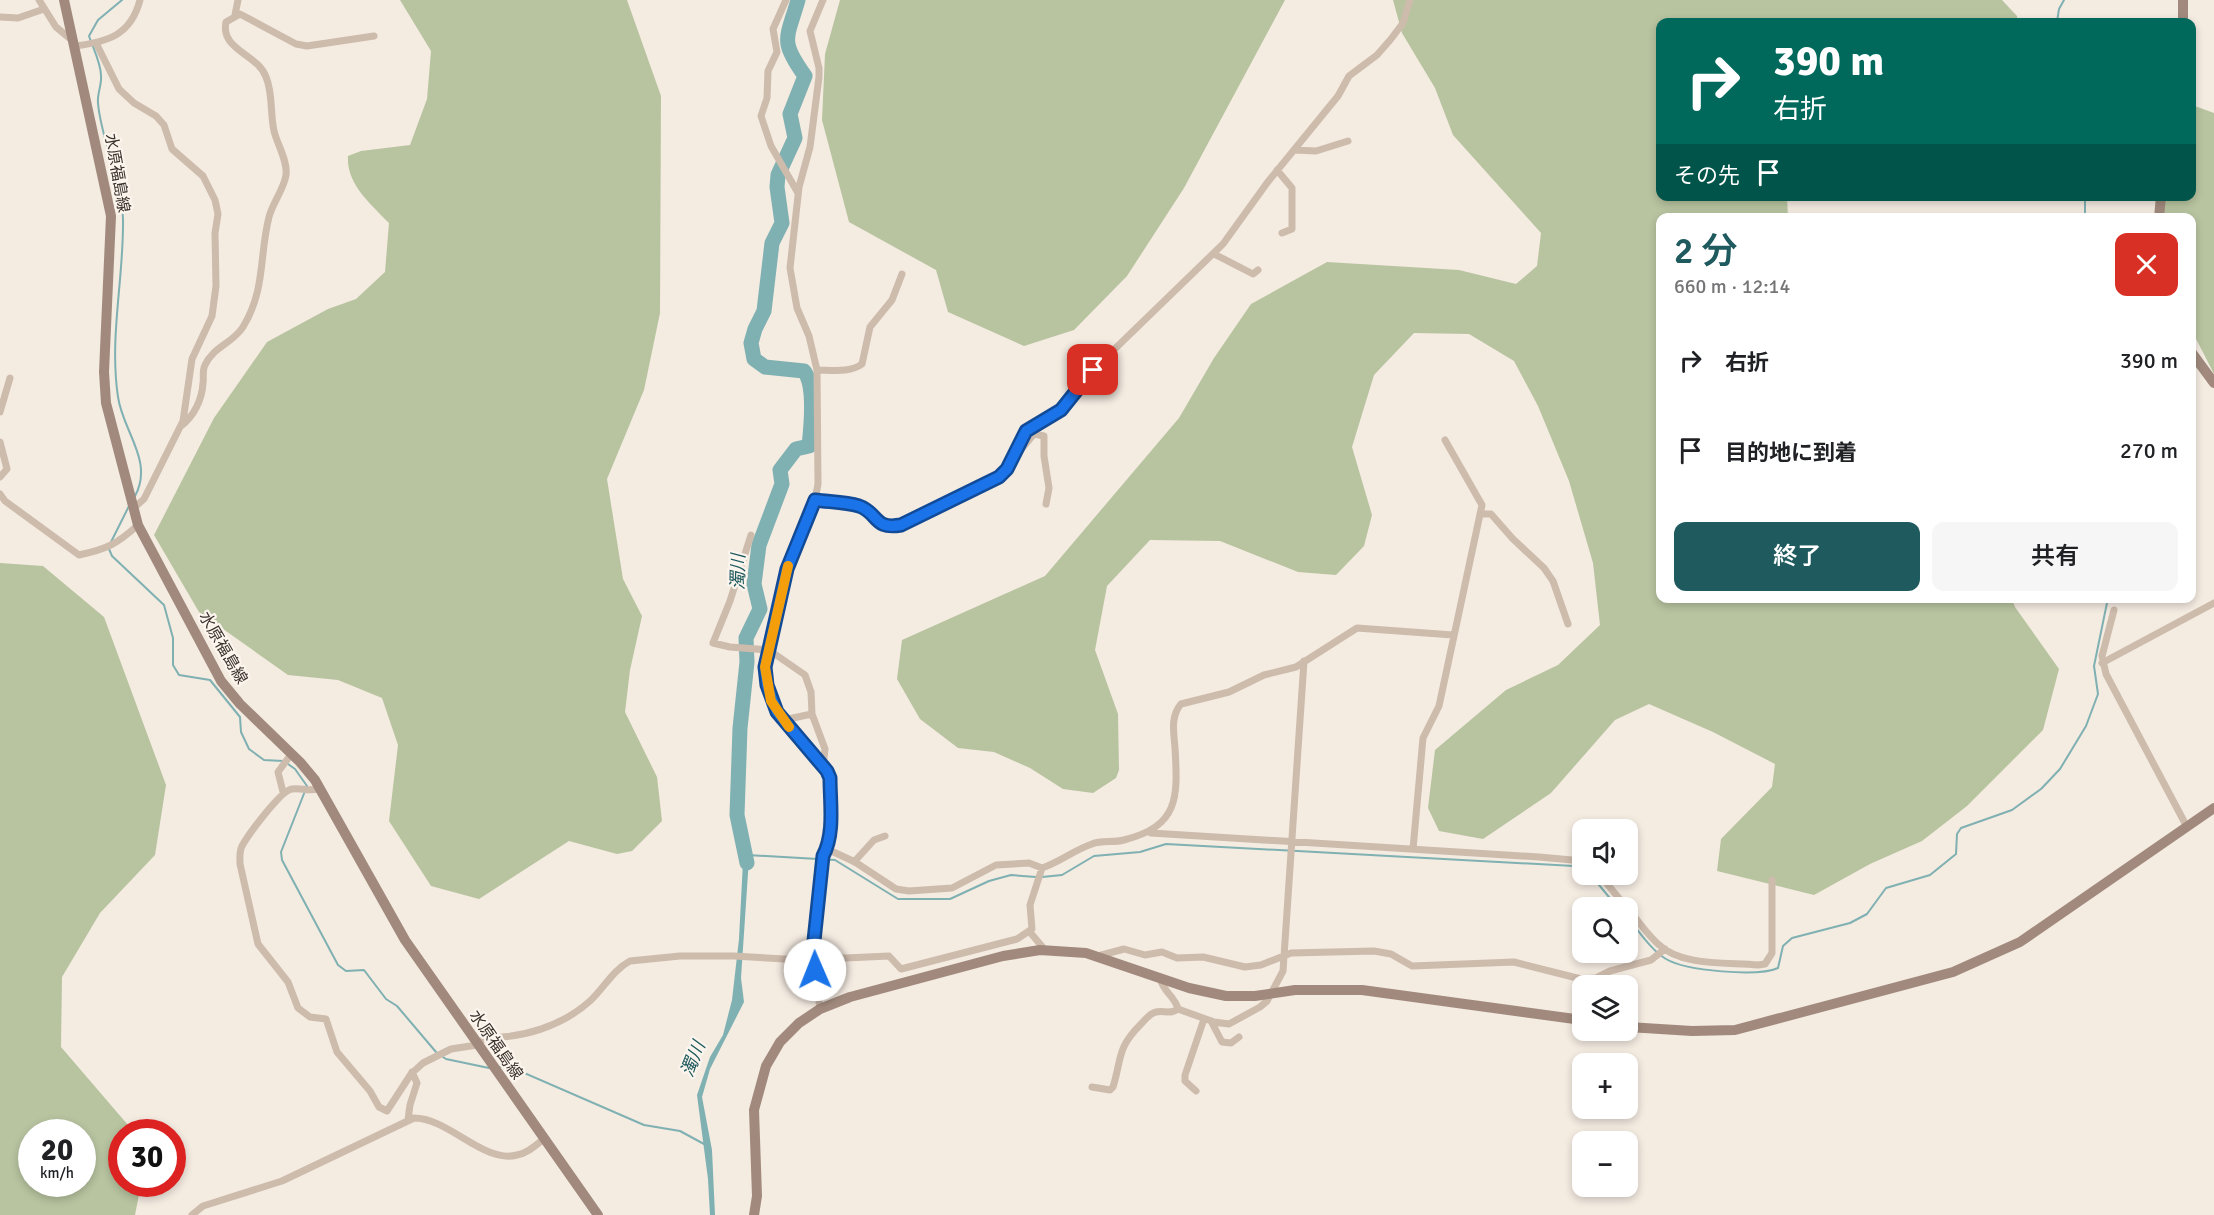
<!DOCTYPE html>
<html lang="ja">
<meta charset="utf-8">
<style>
:root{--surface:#fff;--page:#f6f6f6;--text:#202124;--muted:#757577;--accent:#1f5a5e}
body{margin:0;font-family:Signika,"Noto Sans JP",sans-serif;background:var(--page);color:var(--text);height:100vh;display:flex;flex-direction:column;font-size:22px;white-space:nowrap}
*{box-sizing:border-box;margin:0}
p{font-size:20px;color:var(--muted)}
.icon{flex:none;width:33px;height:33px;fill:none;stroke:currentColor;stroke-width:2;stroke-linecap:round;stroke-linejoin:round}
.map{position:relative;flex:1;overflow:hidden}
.side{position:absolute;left:1656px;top:213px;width:540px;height:390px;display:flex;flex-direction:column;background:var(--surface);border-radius:12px;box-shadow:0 3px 9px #0003}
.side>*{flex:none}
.banner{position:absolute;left:1656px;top:18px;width:540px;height:183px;border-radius:12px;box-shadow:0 3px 9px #0003;background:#00695c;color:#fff;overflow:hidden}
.controls{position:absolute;left:1572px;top:819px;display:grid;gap:12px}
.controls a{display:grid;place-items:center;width:66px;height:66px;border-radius:12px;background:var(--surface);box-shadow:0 3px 9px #0003;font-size:30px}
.speed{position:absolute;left:18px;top:1119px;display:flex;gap:12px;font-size:30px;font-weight:700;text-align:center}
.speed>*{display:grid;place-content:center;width:78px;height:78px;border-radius:50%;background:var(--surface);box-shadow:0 3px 9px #0003;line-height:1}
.speed small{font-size:15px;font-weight:400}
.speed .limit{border:9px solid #d22;background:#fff;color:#111}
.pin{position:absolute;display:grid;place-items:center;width:51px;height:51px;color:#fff;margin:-26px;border-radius:12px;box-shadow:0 3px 9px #0006}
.me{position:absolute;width:66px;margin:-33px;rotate:359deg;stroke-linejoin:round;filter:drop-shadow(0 0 4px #0008)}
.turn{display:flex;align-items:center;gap:21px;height:126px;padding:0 18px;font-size:27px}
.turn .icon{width:78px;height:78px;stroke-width:2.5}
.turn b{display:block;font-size:42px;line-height:51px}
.then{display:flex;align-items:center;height:57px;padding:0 18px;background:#0003;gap:12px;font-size:22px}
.round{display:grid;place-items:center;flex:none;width:63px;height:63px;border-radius:12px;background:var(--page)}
.head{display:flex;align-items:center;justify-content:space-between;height:102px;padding:0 18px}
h1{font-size:36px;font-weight:600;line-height:45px;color:var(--accent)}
.action{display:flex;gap:12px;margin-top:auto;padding:12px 18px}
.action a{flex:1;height:69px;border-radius:12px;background:var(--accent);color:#fff;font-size:24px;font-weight:600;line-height:69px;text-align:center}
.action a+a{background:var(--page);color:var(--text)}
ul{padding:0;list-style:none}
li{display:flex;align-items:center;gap:18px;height:90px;padding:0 18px}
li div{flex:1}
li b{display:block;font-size:22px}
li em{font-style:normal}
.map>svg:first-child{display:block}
.green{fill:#b8c4a0;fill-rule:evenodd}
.water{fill:#7fb0b2}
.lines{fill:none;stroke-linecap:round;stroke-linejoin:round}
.stream{stroke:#7fb0b2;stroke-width:2}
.river{stroke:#7fb0b2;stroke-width:15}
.street{stroke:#cdbbac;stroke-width:7}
.secondary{stroke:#a18a7d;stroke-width:10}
.route-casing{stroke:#114b97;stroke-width:15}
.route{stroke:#1a73e8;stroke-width:10}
.slow{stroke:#f59e0b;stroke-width:10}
.labels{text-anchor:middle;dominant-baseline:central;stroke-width:4.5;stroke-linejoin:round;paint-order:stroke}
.street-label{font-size:16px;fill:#3b302b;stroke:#fbf5ee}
.water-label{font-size:18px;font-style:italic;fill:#1f5a5e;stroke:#fbf5ee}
</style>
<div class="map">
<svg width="2214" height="1215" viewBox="0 0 2214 1215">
<rect width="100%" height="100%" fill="#f4ebe1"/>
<path class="green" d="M400,0H627L661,96L660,313L644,390L607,479L623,579L642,616L630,670L625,712L657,777L662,821L632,851L617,854L569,841L479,899L431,886L389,821L398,745L382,698L338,680L288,675L199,612L154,535L214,418L267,342L328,309L356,299L385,272L389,223C371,204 346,184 348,156L361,151L410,145L427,99L431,51Z
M840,0H1285L1184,188L1127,276L1074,330L1024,346L948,312L936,270L849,222L822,120L825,54Z
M1393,0H2002L2017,16L2018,22H1660V196L1787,197L1788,217L1660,218V598L2012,599L2015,607L2059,669L2043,730L1967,806L1922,841L1870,864L1814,895L1717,871L1721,839L1772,787L1775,764L1713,732L1649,704L1615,720L1551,793L1483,839L1439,831L1428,808L1435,750L1506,690L1558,665L1600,625L1593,563L1569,481L1538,406L1514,361L1469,334L1414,333L1374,375L1352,447L1372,515L1364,546L1336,575L1298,572L1220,541L1150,540L1107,586L1095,650L1118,714L1119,770L1116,778L1093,793L1063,789L1030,768L994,752L958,748L920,719L897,679L902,640L1045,576L1179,418L1214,358L1251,304L1327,262L1459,270L1516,284L1537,266L1541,233L1453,135L1435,88L1402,33Z
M2192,105L2214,113V374L2192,331V218L2163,217L2164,197L2192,196Z
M0,563L43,566L104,617L166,785L155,855L100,913L62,977L61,1047L134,1132H122V1184H141L135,1215H0ZM82,1132V1184H32V1132Z"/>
<path class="water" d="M744,842L749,858L741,978L744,1002L710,1069L702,1097L712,1150L715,1215H710L708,1179L697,1095L710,1057L723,1035L732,1000L739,939Z"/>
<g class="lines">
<path class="stream" d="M122,0L98,20L89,36C93,48 101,63 101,76C102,84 97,94 98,103C101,141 122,178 123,219C124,278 109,337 118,397C123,432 154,461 135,496
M2057,22L2059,9L2064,0
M2085,196V218
M110,544L129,506
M109,549L112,556L164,605L173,638V665L179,675L210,680L240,717L241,732L249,749L264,760L283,761
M288,764L295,769L307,786L281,852L282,860L338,965L346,971L364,970L386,999L397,1006L436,1052L446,1059L489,1068
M747,855L835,860L898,899H950L989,881L1011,875L1036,877
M1590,874L1618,908
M1042,877L1062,875L1094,856L1140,852L1166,844L1574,866L1582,870
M1628,918C1639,931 1651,950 1666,959C1686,971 1758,977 1778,968L1783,946L1792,938L1850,923L1867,914L1886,888L1930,875L1956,854L1957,834L1961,828L2012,810L2041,789L2060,769L2086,726L2098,694L2094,666L2108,598
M498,1067L508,1066L644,1125L680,1131L704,1144"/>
<path class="river" d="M747,863L737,815L740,728L747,662L746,638L760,609L754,584L759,545L782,484L780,470L796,449L809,446C811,427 816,386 804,371L765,367L754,359L751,343L755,329L764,311L772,243L782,223L777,187L778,175L795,138L790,114L805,76C779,40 787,39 798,0"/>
<path class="street" d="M39,0L56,27L73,41
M786,0L773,29L777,52L768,71L767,98L761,116L771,146L798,193
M235,15L238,0
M0,17L18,18L44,9
M96,43L119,89L134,103L156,116L164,125L172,149L203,176L215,200L218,214L215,233L216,286L212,316L192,359L183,421L144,499L135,507
M75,46C108,42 131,35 140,0
M1295,150L1316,151L1348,141
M1277,170L1292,188V229L1282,233
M1214,254L1253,274L1258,270
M817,370C832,370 850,373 862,364L870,327L892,300L902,274
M0,412L10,378
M181,426C194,416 202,400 203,383C204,377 202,371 205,365C213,347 233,343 243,327C266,289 259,256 269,217C273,202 284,189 286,175C288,161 277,144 274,131C270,113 273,93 266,77C258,54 220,50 226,22L240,14L296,44L307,46L374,36
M0,442L7,469L0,477
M1014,458L1034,434L1044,436V456L1049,488L1046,504
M0,494L5,501L79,555C107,549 117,544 138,525
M815,500C829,502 845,502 859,506C879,513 873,530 901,525L999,477L1007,469L1026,431L1065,406L1093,370L1223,244L1267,183L1338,96L1349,76L1377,55L1391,39L1403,23L1410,0
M1480,514H1491L1513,539L1544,568L1553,581L1568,624
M751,535L730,601L713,643L730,647L769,650L805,675L811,692L812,714L825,749L823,767
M2114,610L2102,656L2106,674L2187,827
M2102,663L2214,603
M783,720L812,714
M319,788C309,793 302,787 292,789C281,790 248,835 242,846C239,852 240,857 240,864L258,944L288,982L298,1008L310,1017L326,1019L337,1052L370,1091L379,1107L387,1111L411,1074L423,1063L451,1049L477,1045L485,1037C522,1039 562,1026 590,1001C604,988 613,970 630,961L680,956H734L802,960L889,956L901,969L1017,939L1032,929L1030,905L1042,868
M283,792L278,772L292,753
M1151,833L1539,857L1572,860L1582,864
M827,849L855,862L896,889L909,891L952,888L996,865L1029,863L1042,868C1060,862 1074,850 1092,844C1102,840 1113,843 1124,840C1179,826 1178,798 1175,748C1174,733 1170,717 1181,704L1229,692L1264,675L1296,667L1357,628L1453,635
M1413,849L1423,738L1439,706L1482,505L1445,440
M854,862L874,840L885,836
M1599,874L1627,908
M1628,908C1637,920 1647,934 1658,944C1682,967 1728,962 1758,965L1765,964L1772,953V880
M1029,931L1045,950
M1098,956L1124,949L1145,955L1162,952L1177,958L1203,957L1245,967L1261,965L1291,953L1374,951L1391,954L1412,966L1514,962L1581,979L1596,978L1610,971L1651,960L1665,949
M1160,978C1163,992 1175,996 1178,1009L1214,1022L1229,1024L1260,1007L1267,1001L1283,971L1304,661
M820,1009L813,960L823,856C836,833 830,804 830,778L827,771L777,712L770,701L766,667L787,569L815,500L818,484L817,370L809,336L797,308L790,268L799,187L810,147L819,77V68L810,31L823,0
M1211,1021L1222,1042L1231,1043L1239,1037
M1092,1087L1110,1090L1113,1087C1122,1057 1117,1048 1141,1024C1145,1020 1150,1013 1156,1012C1164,1010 1170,1015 1178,1009
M1196,1091L1185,1081V1075L1204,1019
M408,1120L410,1105L417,1083L412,1072
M192,1215L203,1206L282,1181L414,1118C449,1118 484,1164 517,1155C528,1153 536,1145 545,1138"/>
<path class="secondary" d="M64,0L111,216L104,372L106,403L138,525L221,681L240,704L300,762L315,780L405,940L598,1215
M2183,22V0
M2159,218L2161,196
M2192,353L2214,383
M1628,1027L1692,1031L1735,1030L1953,972L2020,942L2214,808
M754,1215L757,1196L754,1110L766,1066L780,1042L799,1023L820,1009L850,997L1003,956L1040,950L1086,953L1189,988L1226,996H1255L1295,990H1362L1582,1020"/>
</g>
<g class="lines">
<g class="route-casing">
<path id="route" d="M815,970L813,950L823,856C835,833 830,804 830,778L827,771L777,712L767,685L765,667L787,569L815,500C829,502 845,502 859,506C879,513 873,530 901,525L999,477L1007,469L1026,431L1061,410L1093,370"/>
</g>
<use href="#route" class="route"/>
<path class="slow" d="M788,566L765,667L771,701L789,727"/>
</g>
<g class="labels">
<g class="street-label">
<text transform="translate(117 173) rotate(80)">水原福島線</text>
<text transform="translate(223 648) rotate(60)">水原福島線</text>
<text transform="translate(496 1045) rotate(55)">水原福島線</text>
</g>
<g class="water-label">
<text transform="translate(738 572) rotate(-89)">濁川</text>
<text transform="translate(693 1059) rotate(-68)">濁川</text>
</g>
</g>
</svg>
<div class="controls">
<a><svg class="icon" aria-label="sound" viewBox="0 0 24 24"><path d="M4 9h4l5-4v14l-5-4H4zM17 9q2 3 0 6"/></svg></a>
<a><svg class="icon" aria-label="search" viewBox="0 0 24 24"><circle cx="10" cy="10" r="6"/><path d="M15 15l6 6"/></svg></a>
<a><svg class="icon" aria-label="layers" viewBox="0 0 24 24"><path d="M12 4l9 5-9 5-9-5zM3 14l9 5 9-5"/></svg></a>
<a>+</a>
<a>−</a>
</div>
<div class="speed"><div>20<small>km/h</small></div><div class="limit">30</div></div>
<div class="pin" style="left:1093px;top:370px;background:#d93025"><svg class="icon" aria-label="arrive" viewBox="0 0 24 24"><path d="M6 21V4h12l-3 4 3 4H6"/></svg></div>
<svg class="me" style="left:815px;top:970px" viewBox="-20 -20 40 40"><circle r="19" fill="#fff"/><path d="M0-13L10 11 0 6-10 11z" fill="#1a73e8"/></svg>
<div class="banner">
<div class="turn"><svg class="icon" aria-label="right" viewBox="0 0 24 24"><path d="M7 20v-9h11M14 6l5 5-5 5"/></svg><div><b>390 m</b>右折</div></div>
<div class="then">その先<svg class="icon" aria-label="arrive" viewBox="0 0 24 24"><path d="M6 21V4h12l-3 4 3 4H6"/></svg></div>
</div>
<section class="side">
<div class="head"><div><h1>2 分</h1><p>660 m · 12:14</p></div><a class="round" style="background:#d93025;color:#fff"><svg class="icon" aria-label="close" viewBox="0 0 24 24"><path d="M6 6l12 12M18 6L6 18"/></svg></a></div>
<ul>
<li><svg class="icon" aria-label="right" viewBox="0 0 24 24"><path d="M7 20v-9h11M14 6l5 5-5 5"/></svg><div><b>右折</b></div><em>390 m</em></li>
<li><svg class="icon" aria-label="arrive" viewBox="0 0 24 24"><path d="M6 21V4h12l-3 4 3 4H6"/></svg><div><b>目的地に到着</b></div><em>270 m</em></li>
</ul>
<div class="action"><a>終了</a><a>共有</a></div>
</section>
</div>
